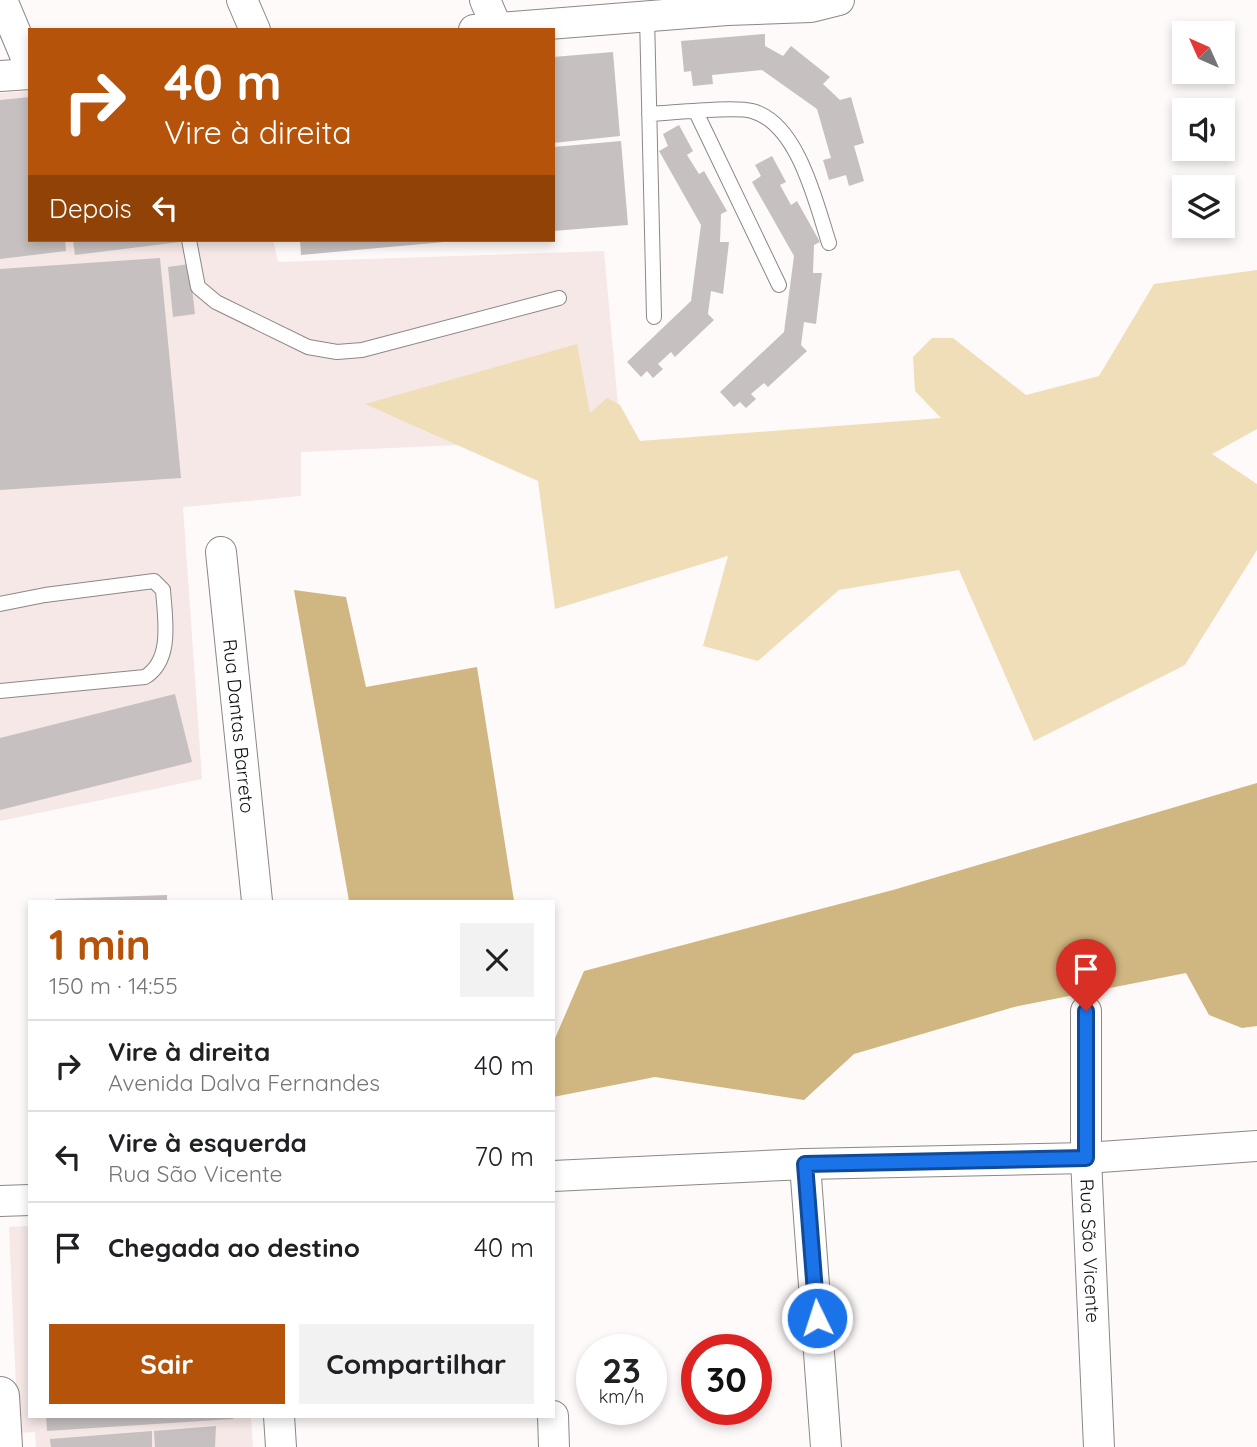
<!DOCTYPE html>
<html lang="pt">
<meta charset="utf-8">
<style>
:root{--surface:#fff;--page:#f2f2f2;--text:#202124;--muted:#757577;--line:#e0e0e0;--accent:#b45309}
body{margin:0;font-family:Quicksand,sans-serif;background:var(--page);color:var(--text);height:100vh;display:flex;flex-direction:column;font-size:26px;white-space:nowrap}
*{box-sizing:border-box;margin:0}
p{font-size:23px;color:var(--muted)}
.icon{flex:none;width:38px;height:38px;fill:none;stroke:currentColor;stroke-width:2;stroke-linecap:round;stroke-linejoin:round}
.map{position:relative;flex:1;overflow:hidden}
.sheet{position:absolute;left:28px;top:900px;width:527px;height:518px;display:flex;flex-direction:column;background:var(--surface);border-radius:0px;box-shadow:0 4px 10px #0003}
.sheet>*{flex:none}
.banner{position:absolute;left:28px;top:28px;width:527px;height:214px;border-radius:0px;box-shadow:0 4px 10px #0003;background:#b45309;color:#fff;overflow:hidden}
.needle{width:46px;rotate:315deg}
.buttons{position:absolute;left:1172px;top:21px;display:grid;gap:14px}
.buttons a{display:grid;place-items:center;width:63px;height:63px;border-radius:0px;background:var(--surface);box-shadow:0 4px 10px #0003;font-size:35px}
.speed{position:absolute;left:576px;top:1334px;display:flex;gap:14px;font-size:35px;font-weight:700;text-align:center}
.speed>*{display:grid;place-content:center;width:91px;height:91px;border-radius:50%;background:var(--surface);box-shadow:0 4px 10px #0003;line-height:1}
.speed small{font-size:18px;font-weight:400}
.speed .limit{border:10px solid #d22;background:#fff;color:#111}
.pin{position:absolute;display:grid;place-items:center;width:60px;height:60px;color:#fff;margin:-72px -30px;border-radius:50% 50% 50% 0;rotate:-45deg;box-shadow:0 0 7px #0007}
.pin .icon{rotate:45deg}
.me{position:absolute;width:77px;margin:-38px;rotate:356deg;stroke-linejoin:round;filter:drop-shadow(0 0 5px #0008)}
.turn{display:flex;align-items:center;gap:24px;height:147px;padding:0 21px;font-size:32px}
.turn .icon{width:91px;height:91px;stroke-width:2.5}
.turn b{display:block;font-size:49px;line-height:60px}
.then{display:flex;align-items:center;height:66px;padding:0 21px;background:#0003;gap:14px;font-size:26px}
.round{display:grid;place-items:center;flex:none;width:74px;height:74px;border-radius:0px;background:var(--page)}
.summary{display:flex;align-items:center;justify-content:space-between;height:119px;padding:0 21px}
h1{font-size:42px;font-weight:700;line-height:52px;color:var(--accent)}
.primary-button{display:flex;gap:14px;margin-top:auto;padding:14px 21px}
.primary-button a{flex:1;height:80px;border-radius:0px;background:var(--accent);color:#fff;font-size:28px;font-weight:700;line-height:80px;text-align:center}
.primary-button a+a{background:var(--page);color:var(--text)}
ul{padding:0;list-style:none}
li{display:flex;align-items:center;gap:21px;height:91px;padding:0 21px;border-top:2px solid var(--line)}
li div{flex:1}
li b{display:block;font-size:26px}
li em{font-style:normal}
.map>svg:first-child{display:block}
.built{fill:#f5e8e6}
.green{fill:#f0deb8}
.forest{fill:#d0b680}
.building{fill:#c6c0c1}
.lines{fill:none;stroke-linecap:round;stroke-linejoin:round}
.lane-casing{stroke:#8d8786;stroke-width:16}
.street-casing{stroke:#8d8786;stroke-width:32}
.secondary-casing{stroke:#8d8786;stroke-width:40}
.lane{stroke:#fff;stroke-width:14}
.street{stroke:#fff;stroke-width:30}
.secondary{stroke:#fff;stroke-width:38}
.route-casing{stroke:#114b97;stroke-width:18}
.route{stroke:#1a73e8;stroke-width:12}
.labels{text-anchor:middle;dominant-baseline:central;stroke-width:5;stroke-linejoin:round;paint-order:stroke}
.street-label{font-size:19px;fill:#131110;stroke:#fff}
</style>
<div class="map">
<svg width="1257" height="1447" viewBox="0 0 1257 1447">
<rect width="100%" height="100%" fill="#fefaf9"/>
<path class="built" d="M30,91V240H273L278,262L604,251L621,438L301,452V496L183,507L202,779L0,821V93Z
M30,1226V1416H251L253,1447H36L35,1432L18,1433L9,1227Z"/>
<path class="green" d="M1257,270V429L1212,454L1257,484V550L1185,665L1034,741L959,570L839,590L758,661L703,646L728,556L555,609L538,481L365,404L577,344L590,413L607,398L620,405L640,441L941,418L915,391L913,357L932,338H953L1026,395L1099,376L1154,284Z"/>
<path class="forest" d="M294,590L346,597L366,687L477,667L514,901H349Z
M1257,783V1026L1242,1028L1209,1015L1186,973L1014,1007L854,1054L804,1100L655,1077L553,1097V1043L584,971L893,890Z"/>
<path class="building" d="M765,34V46L783,56L791,46L830,77L823,84L840,100L851,97L864,143L854,146L864,181L849,186L846,175L829,180L823,160L831,158L817,109L762,70L712,75L713,84L693,86L691,71L684,72L681,41Z
M613,52L620,136L553,143V57Z
M30,97V240H65L66,251L0,259V100Z
M679,125L693,151L687,155L699,174L704,171L727,211L721,214L720,242H729L723,294L711,291L708,314L714,320L675,357L671,352L658,364L663,369L653,378L647,371L641,377L627,362L691,301L701,225L659,151L668,146L663,134Z
M621,141L628,225L553,231V147Z
M772,156L786,182L780,185L791,205L797,201L820,242L814,245L813,273H822L816,324L804,322L801,345L807,351L768,387L764,383L751,394L756,399L746,408L740,402L734,407L720,392L784,332L794,256L752,182L761,176L755,165Z
M73,240H180V242L75,255Z
M300,240H444V242L301,255Z
M160,258L181,478L0,490V269Z
M189,264L195,314L173,317L168,267Z
M175,694L192,762L0,810V738Z
M167,895V901H56L55,899Z
M46,1416H233V1419L47,1431Z
M216,1426L215,1447H155L154,1431Z
M152,1431V1447H51L50,1439Z"/>
<g class="lines">
<g class="lane-casing">
<path id="lane" d="M647,16L654,317
M696,112L779,285
M649,114C672,113 734,106 752,111C798,123 816,203 829,243
M189,240L198,287L216,302L308,347L337,352L362,350L559,298
M0,604L45,595L154,581L163,590C165,619 173,660 145,677L0,691"/>
</g>
<g class="street-casing">
<g id="street">
<path d="M2,0L30,67"/>
<path d="M242,0L255,30"/>
<path d="M485,0L497,28"/>
<path d="M474,30L727,10L811,7L839,0"/>
<path d="M0,76L30,74"/>
<path id="s1" d="M221,552L257,901"/>
<path id="s2" d="M1086,1011V1158L1099,1447"/>
<path d="M805,1164L826,1447"/>
<path d="M553,1176L805,1164L1086,1158L1257,1146"/>
<path d="M0,1201L30,1200"/>
<path d="M279,1416L281,1447"/>
<path d="M553,1416L554,1447"/>
</g>
</g>
<g class="secondary-casing">
<path id="secondary" d="M0,1396L3,1447"/>
</g>
<use href="#lane" class="lane"/>
<use href="#street" class="street"/>
<use href="#secondary" class="secondary"/>
</g>
<g class="lines">
<g class="route-casing">
<path id="route" d="M817,1318L805,1164L1086,1158V1011"/>
</g>
<use href="#route" class="route"/>
</g>
<g class="labels">
<g class="street-label">
<text stroke="none"><textPath href="#s1" startOffset="175">Rua Dantas Barreto</textPath></text>
<text stroke="none"><textPath href="#s2" startOffset="240">Rua São Vicente</textPath></text>
</g>
</g>
</svg>
<div class="buttons">
<a><svg class="needle" viewBox="-14 -14 28 28"><path d="M0-13l5 13h-10z" fill="#e53935"/><path d="M0 13l5-13h-10z" fill="#757577"/></svg></a>
<a><svg class="icon" aria-label="sound" viewBox="0 0 24 24"><path d="M4 9h4l5-4v14l-5-4H4zM17 9q2 3 0 6"/></svg></a>
<a><svg class="icon" aria-label="layers" viewBox="0 0 24 24"><path d="M12 4l9 5-9 5-9-5zM3 14l9 5 9-5"/></svg></a>
</div>
<div class="speed"><div>23<small>km/h</small></div><div class="limit">30</div></div>
<div class="pin" style="left:1086px;top:1011px;background:#d93025"><svg class="icon" aria-label="arrive" viewBox="0 0 24 24"><path d="M6 21V4h12l-3 4 3 4H6"/></svg></div>
<svg class="me" style="left:817px;top:1318px" viewBox="-20 -20 40 40"><circle r="17" fill="#1a73e8" stroke="#fff" stroke-width="3"/><path d="M0-11L8 9 0 5-8 9z" fill="#fff"/></svg>
<div class="banner">
<div class="turn"><svg class="icon" aria-label="right" viewBox="0 0 24 24"><path d="M7 20v-9h11M14 6l5 5-5 5"/></svg><div><b>40 m</b>Vire à direita</div></div>
<div class="then">Depois<svg class="icon" aria-label="left" viewBox="0 0 24 24"><path d="M17 20v-9H6M10 6l-5 5 5 5"/></svg></div>
</div>
<section class="sheet">
<div class="summary"><div><h1>1 min</h1><p>150 m · 14:55</p></div><a class="round"><svg class="icon" aria-label="close" viewBox="0 0 24 24"><path d="M6 6l12 12M18 6L6 18"/></svg></a></div>
<ul>
<li><svg class="icon" aria-label="right" viewBox="0 0 24 24"><path d="M7 20v-9h11M14 6l5 5-5 5"/></svg><div><b>Vire à direita</b><p>Avenida Dalva Fernandes</p></div><em>40 m</em></li>
<li><svg class="icon" aria-label="left" viewBox="0 0 24 24"><path d="M17 20v-9H6M10 6l-5 5 5 5"/></svg><div><b>Vire à esquerda</b><p>Rua São Vicente</p></div><em>70 m</em></li>
<li><svg class="icon" aria-label="arrive" viewBox="0 0 24 24"><path d="M6 21V4h12l-3 4 3 4H6"/></svg><div><b>Chegada ao destino</b></div><em>40 m</em></li>
</ul>
<div class="primary-button"><a>Sair</a><a>Compartilhar</a></div>
</section>
</div>
